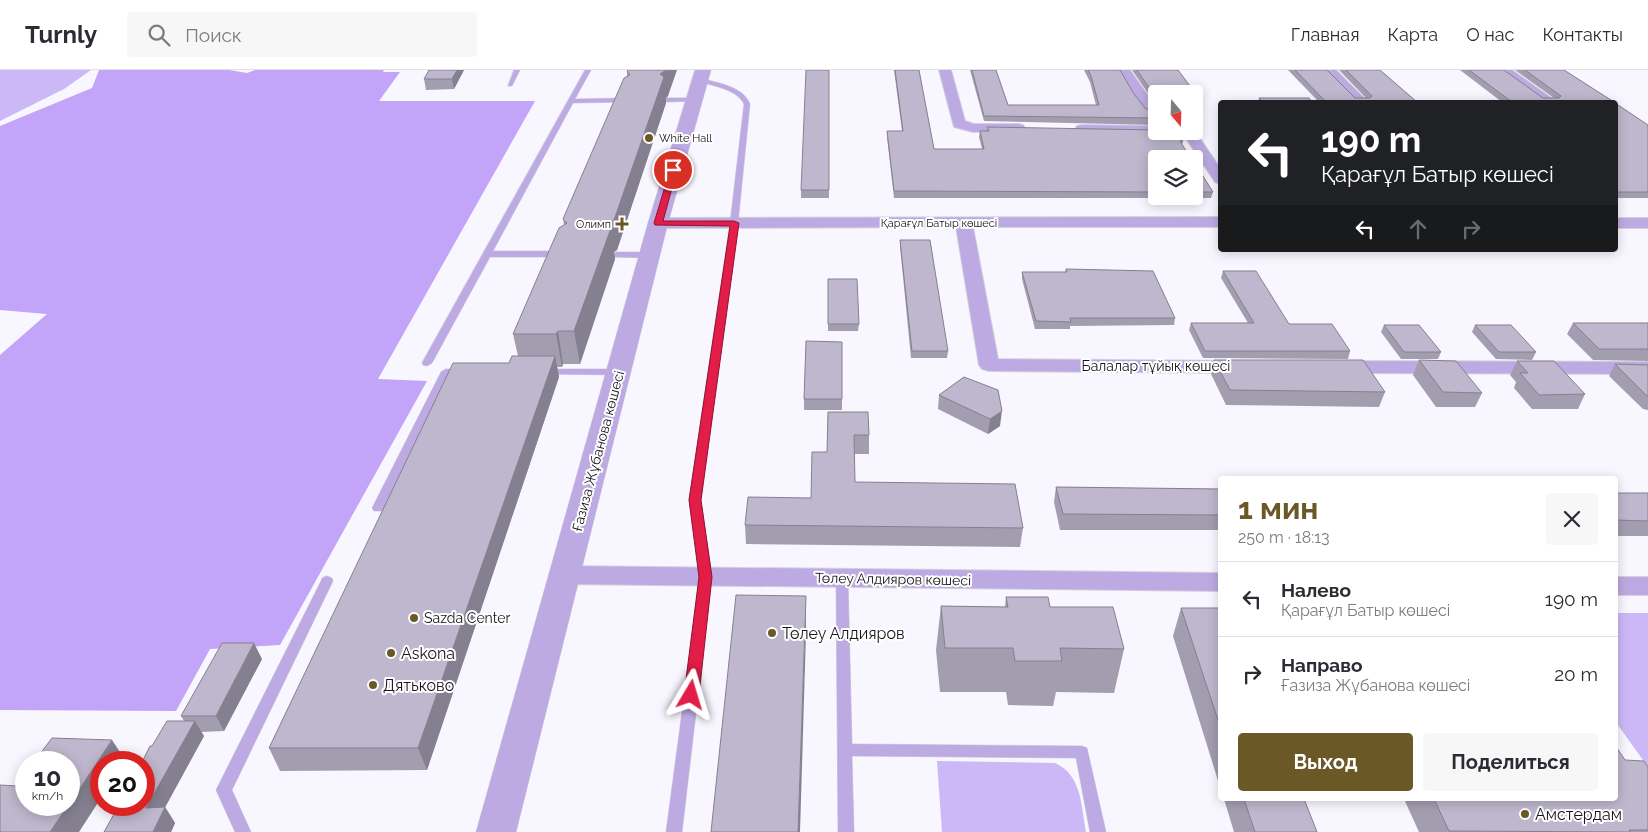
<!DOCTYPE html>
<html lang="ru">
<meta charset="utf-8">
<style>
:root{--surface:#fff;--page:#f7f7f7;--text:#2b2b33;--muted:#7c7c81;--line:#e1e1e2;--accent:#6a5826}
body{margin:0;font-family:Raleway,sans-serif;background:var(--page);color:var(--text);height:100vh;display:flex;flex-direction:column;font-size:19px;white-space:nowrap}
*{box-sizing:border-box;margin:0}
p{font-size:16px;color:var(--muted)}
.icon{flex:none;width:28px;height:28px;fill:none;stroke:currentColor;stroke-width:2;stroke-linecap:round;stroke-linejoin:round}
.map{position:relative;flex:1;overflow:hidden}
.sheet{position:absolute;left:1218px;top:406px;width:400px;height:325px;display:flex;flex-direction:column;background:var(--surface);border-radius:5px;box-shadow:0 2px 12px #0003}
.sheet>*{flex:none}
.guide{position:absolute;left:1218px;top:30px;width:400px;height:152px;border-radius:5px;box-shadow:0 2px 12px #0003;background:#202124;color:#fff;overflow:hidden}
.needle{width:32px;rotate:161deg}
.buttons{position:absolute;left:1148px;top:15px;display:grid;gap:10px}
.buttons a{display:grid;place-items:center;width:55px;height:55px;border-radius:5px;background:var(--surface);box-shadow:0 2px 12px #0003;font-size:25px}
.speed{position:absolute;left:15px;top:681px;display:flex;gap:10px;font-size:25px;font-weight:700;text-align:center}
.speed>*{display:grid;place-content:center;width:65px;height:65px;border-radius:50%;background:var(--surface);box-shadow:0 2px 12px #0003;line-height:1}
.speed small{font-size:12px;font-weight:400}
.speed .limit{border:8px solid #d22;background:#fff;color:#111}
.pin{position:absolute;display:grid;place-items:center;width:42px;height:42px;color:#fff;margin:-21px;border:2px solid #fff;border-radius:50%;box-shadow:0 1px 5px #0007}
.me{position:absolute;width:55px;margin:-28px;rotate:7deg;stroke-linejoin:round;filter:drop-shadow(0 0 4px #0008)}
.turn{display:flex;align-items:center;gap:18px;height:105px;padding:0 20px;font-size:22px}
.turn .icon{width:65px;height:65px;stroke-width:2.5}
.turn b{display:block;font-size:35px;line-height:42px}
.lanes{display:flex;align-items:center;height:48px;padding:0 20px;background:#0003;justify-content:center;gap:25px;direction:ltr}
.lanes .off{opacity:.35}
.round{display:grid;place-items:center;flex:none;width:52px;height:52px;border-radius:5px;background:var(--page)}
.summary{display:flex;align-items:center;justify-content:space-between;height:85px;padding:0 20px}
h1{font-size:30px;font-weight:700;line-height:38px;color:var(--accent)}
.action{display:flex;gap:10px;margin-top:auto;padding:10px 20px}
.action a{flex:1;height:58px;border-radius:5px;background:var(--accent);color:#fff;font-size:20px;font-weight:700;line-height:58px;text-align:center}
.action a+a{background:var(--page);color:var(--text)}
ul{padding:0;list-style:none}
li{display:flex;align-items:center;gap:15px;height:75px;padding:0 20px;border-top:1px solid var(--line)}
li div{flex:1}
li b{display:block;font-size:19px}
li em{font-style:normal}
header{display:flex;align-items:center;gap:30px;box-sizing:border-box;height:70px;padding:0 25px;background:var(--surface);border-bottom:1px solid var(--line)}
header strong{font-size:24px}
nav{display:flex;gap:28px;margin-inline-start:auto;font-size:18px}
.search{width:350px;height:45px;background:var(--page);display:flex;align-items:center;gap:12px;box-sizing:border-box;padding:0 18px;border-radius:5px;color:var(--muted);font-size:19px}
.map>svg:first-child{display:block}
.green{fill:#cdb8f7}
.forest{fill:#c2a4f8}
.lines{fill:none;stroke-linecap:round;stroke-linejoin:round}
.service-casing{stroke:#d4d2db;stroke-width:1}
.minor-casing{stroke:#d4d2db;stroke-width:2}
.tertiary-casing{stroke:#d4d2db;stroke-width:1}
.service{fill:#bdaae3;fill-rule:evenodd}
.minor{fill:#bdaae3;fill-rule:evenodd}
.tertiary{fill:#bdaae3;fill-rule:evenodd}
.wall{fill:#a39db0}
.shaded-wall{fill:#858090}
.building{fill:#beb7cd;stroke:#858090}
.route{fill:#e11d48;stroke:#92132f}
.poi-dot{fill:#6a5826;stroke:#fff;stroke-width:2}
.labels{text-anchor:middle;dominant-baseline:central;stroke-width:4;stroke-linejoin:round;paint-order:stroke}
.far-poi-label{font-size:11px;fill:#17141c;stroke:#fff;text-anchor:start}
.far-street-label{font-size:11px;fill:#17141c;stroke:#fff}
.street-label{font-size:14px;fill:#17141c;stroke:#fff}
.poi-label{font-size:14px;fill:#17141c;stroke:#fff;text-anchor:start}
.near-poi-label{font-size:16px;fill:#17141c;stroke:#fff;text-anchor:start}
</style>
<header>
<strong>Turnly</strong>
<div class="search"><svg class="icon" aria-label="search" viewBox="0 0 24 24"><circle cx="10" cy="10" r="6"/><path d="M15 15l6 6"/></svg>Поиск</div>
<nav><a>Главная</a><a>Карта</a><a>О нас</a><a>Контакты</a></nav>
</header>
<div class="map">
<svg width="1648" height="762" viewBox="0 0 1648 762">
<rect width="100%" height="100%" fill="#f8f6ff"/>
<path class="green" d="M0,0H91L64,19L0,51Z
M1615,543H1648V697L1615,651Z
M937,691L1055,693C1082,705 1081,736 1086,762H942Z"/>
<path class="forest" d="M99,0H229L247,3L255,0H384L383,2H400L379,31H535L378,309L427,311L280,575L210,579L176,641L0,640V285L47,244L0,240V56L92,18Z"/>
<g class="lines">
<g class="service-casing">
<path id="service" d="M514,0H520L512,16H508Z
M585,0H591L575,29L628,28L631,30L628,32L573,33L493,181H562L566,184L562,187H490L432,293L427,296L423,295L422,293Z
M700,8C717,13 743,16 750,34L738,153L701,430L712,507L682,762H666L700,507L689,430L730,153L744,34C737,19 712,16 698,11L697,10Z
M694,28L697,30L696,31L667,32L664,30L667,28Z
M616,182H650L654,185L650,188L613,187L612,185Z
M446,299H465L470,302L465,305H450L384,438L382,441H374L372,438L441,302Z
M543,299H619L624,302L619,305L539,304L538,302Z
M842,504L847,506L848,509L852,674L1082,676L1087,678L1106,762H1090L1076,688L852,686L854,762H838L836,509L837,506Z
M327,506L332,508L333,511L232,720L251,762H235L216,720L321,511L322,508Z"/>
</g>
<g class="minor-casing">
<path id="minor" d="M939,0H951L965,51L974,54H1018L1023,55L1025,58L1023,61L973,62L954,57Z
M1118,0H1130L1156,37V49C1142,46 1126,13 1118,0Z
M1323,0H1336L1368,32H1355Z
M1498,0H1512L1557,32H1542Z
M1082,55L1156,56V61H1162L1156,64L1077,62L1075,59L1077,56Z
M1170,61H1190L1197,64L1220,98V114L1215,112L1187,70L1172,64Z
M1220,147V157H973L998,289L1244,291L1251,293L1254,297L1251,301L1244,303L989,301L982,299L979,295L956,157L658,158L652,157L650,153L652,149L658,148Z
M1615,148H1648V158H1615Z
M1338,291L1648,292V304L1338,303L1331,301L1328,297L1331,293Z
M565,496L1220,503V521L565,514L556,511L552,505L556,499Z
M1615,507H1648V525H1615Z"/>
</g>
<g class="tertiary-casing">
<path id="tertiary" d="M695,0H711L668,153L516,762H476L648,153Z"/>
</g>
<use href="#service" class="service"/>
<use href="#minor" class="minor"/>
<use href="#tertiary" class="tertiary"/>
</g>
<path class="wall" d="M464,0L454,19L426,20L424,9Z
M829,0V128H801V120Z
M894,0H919L934,79H982L979,67L980,61H987V57L1183,71L1182,75L1156,89V126H1194V92L1213,122L1211,128H894L887,67V61H902Z
M970,0H996L1008,35H1096L1090,12L1084,0H1120L1134,24L1145,38L1156,44V55L984,51Z
M1132,0H1178L1202,32L1201,38H1194V24H1156V35Z
M1288,0H1327L1355,28H1366L1339,0H1380L1417,32H1502L1460,0H1504L1543,28H1554L1515,0H1564L1614,32H1319Z
M627,1L668,26L666,28V33L617,180L614,182L615,189L580,294H563L562,297H557L559,307L427,700L280,701L269,678L509,293L518,286L513,264L564,155L563,149L627,6Z
M1259,28L1312,32H1258Z
M1615,33L1648,55V128H1615Z
M900,170L948,281L947,288H911L900,176Z
M1066,199L1175,248L1174,255L1070,256V259H1035L1022,209V202H1065Z
M1223,201L1289,254L1350,281L1348,289L1203,288L1189,260L1191,253H1248L1221,208Z
M828,209L859,254L858,261H828Z
M1573,253H1648V291L1593,290L1567,264Z
M1384,255L1441,282L1438,289H1401L1381,262Z
M1475,255L1536,282L1532,290L1496,289L1472,262Z
M842,272V340H804V329Z
M1214,290L1385,322L1379,337L1226,335L1211,304Z
M1419,290L1482,323L1475,337H1436L1413,305Z
M1517,291L1585,324L1578,339H1532L1514,318L1516,312L1510,305Z
M1615,294L1648,295V340L1643,339L1609,306Z
M964,307L1000,356L988,364L938,339L939,325Z
M828,342L869,365V384H854L855,412L1023,458L1020,477L746,474L745,455L811,428L827,382Z
M1056,417L1220,419V460H1060L1054,432Z
M1615,423H1648V466H1615Z
M1006,527L1050,537L1124,579L1114,623L1056,622L1053,636L1008,635L1006,622H940L936,580L941,536L1005,537Z
M1181,538H1220V717L1173,566Z
M262,589L224,661L201,662L204,666L165,737L175,753L171,762H104L152,676L184,651L181,646Z
M1625,690L1648,697V762H1419L1404,729H1615Z
M1224,729H1304L1317,762H1234Z"/>
<path class="shaded-wall" d="M457,0H464L454,19L452,9Z
M666,0H677L668,26L666,28V33L617,180L614,182L615,189L580,294L574,261L606,154L660,4Z
M558,261L563,294L562,297L556,264Z
M555,286L559,307L427,700L418,678Z
M1002,341L1000,356L988,364L990,349Z
M806,526V563L800,762H798Z
M254,573L262,589L224,661L216,646Z
M195,651L204,666L156,754L146,738Z
M112,670L126,691L125,692H101V728L79,762H50Z
M165,737L175,753L171,762H153Z"/>
<path class="building" d="M429,0H457L452,9H424Z
M628,0H666L660,4L664,7L614,150L606,154L607,157L611,158L574,261H558L556,264H513L559,158L567,153L563,149L624,8L630,5L627,1Z
M806,0H829V120H801Z
M895,0H919L934,79H984L980,61H989L987,57L1156,60V61L1177,62L1183,71H1180L1191,89H1156V122L894,121L887,61H903Z
M972,0H996L1008,35H1099L1091,6L1088,0H1120L1134,24L1145,38L1156,44V48L984,46Z
M1137,0H1178L1202,32H1194V24H1156V28Z
M1295,0H1327L1355,28H1370L1372,26L1346,0H1380L1417,32H1512L1469,0H1504L1543,28H1559L1561,26L1525,0H1564L1614,32H1326Z
M1259,28H1309L1312,32H1263Z
M1615,33L1648,55V122H1615Z
M1194,92L1213,122H1194Z
M900,170H930L948,281H912Z
M1066,199L1153,201L1175,248H1070L1071,252L1036,251L1022,202H1067Z
M1223,201H1256L1289,254H1332L1350,281H1205L1191,253H1254Z
M828,209H857L859,254H828Z
M1573,253H1648V279H1599Z
M1384,255H1419L1441,282H1404Z
M1475,255H1511L1536,282H1499Z
M806,271L842,272V329H804Z
M512,286H555L418,678H269L453,293H509Z
M1214,290H1363L1385,322L1230,320Z
M1419,290L1456,291L1482,323L1443,322Z
M1517,291H1554L1585,324L1539,325L1520,303H1528Z
M1615,294L1648,295V327Z
M964,307L998,320L1002,341L990,349L939,325Z
M828,342H868L869,365H854L855,412L1015,414L1023,458L745,455L748,427L811,428L812,382H827Z
M1056,417L1220,419V445L1063,444Z
M1615,423H1648V451L1615,450Z
M736,525L806,526L798,762H711Z
M1006,527H1048L1050,537H1113L1124,579L1060,578L1062,591H1015L1013,578H945L941,536L1008,537Z
M1181,538H1220V656Z
M222,573H254L216,646H181Z
M167,651H195L146,738L165,737L153,762H104L119,735H144V692H142L150,676H152Z
M52,668L112,670L69,735V692H34Z
M1615,675L1625,690L1644,691L1648,697V760H1629L1630,762L1449,761L1434,729H1615Z
M26,703V735H68L50,762H0V715L17,716Z
M1244,729H1304L1317,762H1255Z"/>
<path class="route" d="M673,98L677,100L663,151H734L739,153L701,430L712,507L699,625L696,629L691,630L686,629L684,625L699,507L689,430L730,156L655,155L654,153L670,100Z"/>
<g class="poi-dot">
<circle cx="649" cy="68" r="5"/>
<path d="M619.5 146.5h5v5h5v5h-5v5h-5v-5h-5v-5h5z"/>
<circle cx="414" cy="548" r="5"/>
<circle cx="772" cy="563" r="5"/>
<circle cx="391" cy="583" r="5"/>
<circle cx="373" cy="615" r="5"/>
<circle cx="1525" cy="744" r="5"/>
</g>
<g class="labels">
<g class="far-poi-label">
<text x="659" y="68">White Hall</text>
<text x="611" y="154" text-anchor="end">Олимп</text>
</g>
<g class="far-street-label">
<text x="939" y="153">Қарағұл Батыр көшесі</text>
</g>
<g class="street-label">
<text x="1156" y="296">Балалар тұйық көшесі</text>
<text transform="translate(598 381) rotate(-75)">Ғазиза Жұбанова көшесі</text>
<text transform="translate(893 509) rotate(1)">Төлеу Алдияров көшесі</text>
</g>
<g class="poi-label">
<text x="424" y="548">Sazda Center</text>
</g>
<g class="near-poi-label">
<text x="782" y="563">Төлеу Алдияров</text>
<text x="401" y="583">Askona</text>
<text x="383" y="615">Дятьково</text>
<text x="1535" y="744">Амстердам</text>
</g>
</g>
</svg>
<div class="buttons">
<a><svg class="needle" viewBox="-14 -14 28 28"><path d="M0-13l5 13h-10z" fill="#e53935"/><path d="M0 13l5-13h-10z" fill="#7c7c81"/></svg></a>
<a><svg class="icon" aria-label="layers" viewBox="0 0 24 24"><path d="M12 4l9 5-9 5-9-5zM3 14l9 5 9-5"/></svg></a>
</div>
<div class="speed"><div>10<small>km/h</small></div><div class="limit">20</div></div>
<div class="pin" style="left:673px;top:100px;background:#d93025"><svg class="icon" aria-label="arrive" viewBox="0 0 24 24"><path d="M6 21V4h12l-3 4 3 4H6"/></svg></div>
<svg class="me" style="left:691px;top:625px" viewBox="-20 -20 40 40"><path d="M0-17L14 15 0 8-14 15z" fill="#e11d48" stroke="#fff" stroke-width="4"/></svg>
<div class="guide">
<div class="turn"><svg class="icon" aria-label="left" viewBox="0 0 24 24"><path d="M17 20v-9H6M10 6l-5 5 5 5"/></svg><div><b>190 m</b>Қарағұл Батыр көшесі</div></div>
<div class="lanes"><svg class="icon" aria-label="left" viewBox="0 0 24 24"><path d="M17 20v-9H6M10 6l-5 5 5 5"/></svg><svg class="icon off" aria-label="ahead" viewBox="0 0 24 24"><path d="M12 20V5M6 11l6-6 6 6"/></svg><svg class="icon off" aria-label="right" viewBox="0 0 24 24"><path d="M7 20v-9h11M14 6l5 5-5 5"/></svg></div>
</div>
<section class="sheet">
<div class="summary"><div><h1>1 мин</h1><p>250 m · 18:13</p></div><a class="round"><svg class="icon" aria-label="close" viewBox="0 0 24 24"><path d="M6 6l12 12M18 6L6 18"/></svg></a></div>
<ul>
<li><svg class="icon" aria-label="left" viewBox="0 0 24 24"><path d="M17 20v-9H6M10 6l-5 5 5 5"/></svg><div><b>Налево</b><p>Қарағұл Батыр көшесі</p></div><em>190 m</em></li>
<li><svg class="icon" aria-label="right" viewBox="0 0 24 24"><path d="M7 20v-9h11M14 6l5 5-5 5"/></svg><div><b>Направо</b><p>Ғазиза Жұбанова көшесі</p></div><em>20 m</em></li>
</ul>
<div class="action"><a>Выход</a><a>Поделиться</a></div>
</section>
</div>
